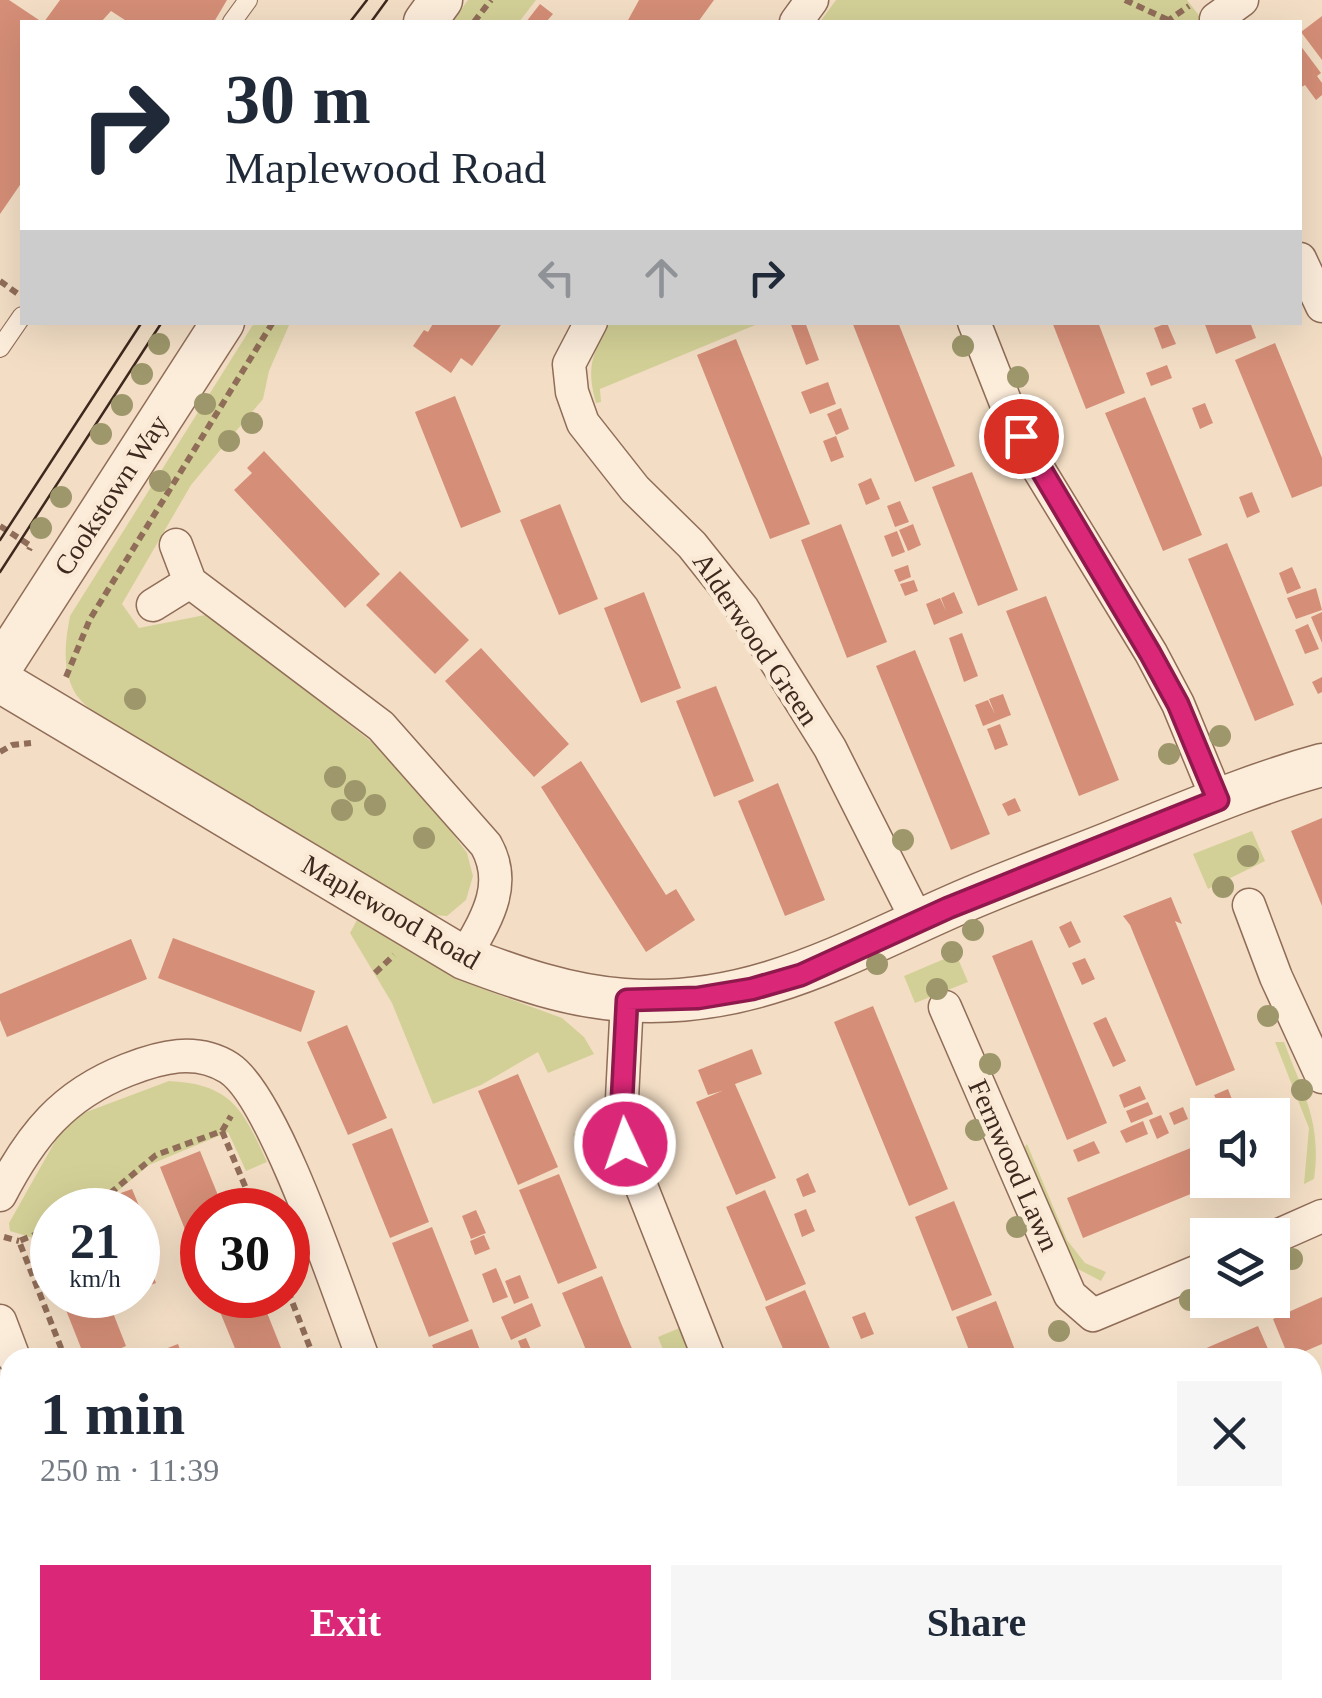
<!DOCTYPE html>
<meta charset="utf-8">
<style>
:root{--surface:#fff;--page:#f6f6f7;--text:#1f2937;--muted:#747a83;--accent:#db2777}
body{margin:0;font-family:"Times New Roman",serif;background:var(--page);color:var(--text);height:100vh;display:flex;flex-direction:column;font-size:38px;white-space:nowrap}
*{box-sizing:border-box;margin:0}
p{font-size:32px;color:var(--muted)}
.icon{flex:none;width:55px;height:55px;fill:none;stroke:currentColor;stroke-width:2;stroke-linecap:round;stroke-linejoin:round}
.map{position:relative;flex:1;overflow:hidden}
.side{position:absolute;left:0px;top:1348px;width:1322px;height:352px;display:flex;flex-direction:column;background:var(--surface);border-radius:30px 30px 0 0;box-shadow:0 10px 40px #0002}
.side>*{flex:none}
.guide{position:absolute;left:20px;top:20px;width:1282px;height:305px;border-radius:0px;box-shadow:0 10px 40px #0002;background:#fff;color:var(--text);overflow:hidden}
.tools{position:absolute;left:1190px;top:1098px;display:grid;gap:20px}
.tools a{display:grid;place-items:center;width:100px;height:100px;border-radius:0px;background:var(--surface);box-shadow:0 10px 40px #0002;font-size:50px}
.speed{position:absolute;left:30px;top:1188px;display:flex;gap:20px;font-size:50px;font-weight:700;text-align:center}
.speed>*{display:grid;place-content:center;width:130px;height:130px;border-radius:50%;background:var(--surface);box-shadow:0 10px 40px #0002;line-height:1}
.speed small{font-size:25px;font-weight:400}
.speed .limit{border:15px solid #d22;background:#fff;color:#111}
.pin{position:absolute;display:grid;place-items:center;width:85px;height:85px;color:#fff;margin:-42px;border:5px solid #fff;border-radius:50%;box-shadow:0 2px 10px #0007}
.me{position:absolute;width:110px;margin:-55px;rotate:357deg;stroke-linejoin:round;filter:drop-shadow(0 0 8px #0008)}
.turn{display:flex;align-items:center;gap:35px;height:210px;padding:0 40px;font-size:45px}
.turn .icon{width:130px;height:130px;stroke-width:2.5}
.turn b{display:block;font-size:70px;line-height:85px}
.lanes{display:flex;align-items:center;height:95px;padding:0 40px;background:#0003;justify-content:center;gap:50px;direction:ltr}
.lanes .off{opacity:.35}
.round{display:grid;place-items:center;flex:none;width:105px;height:105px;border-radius:0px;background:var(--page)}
.overview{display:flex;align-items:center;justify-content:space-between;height:170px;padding:0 40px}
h1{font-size:60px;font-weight:700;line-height:75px}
.cta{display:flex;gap:20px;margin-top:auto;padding:20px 40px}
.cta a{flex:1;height:115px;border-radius:0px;background:var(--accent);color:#fff;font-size:40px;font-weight:700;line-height:115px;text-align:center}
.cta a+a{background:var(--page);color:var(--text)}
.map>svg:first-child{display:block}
.green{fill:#d3d097}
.building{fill:#d58e77}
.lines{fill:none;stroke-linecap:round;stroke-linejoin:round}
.service-casing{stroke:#906d58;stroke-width:20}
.minor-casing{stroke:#906d58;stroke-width:35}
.tertiary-casing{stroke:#906d58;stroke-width:45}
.path{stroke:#906d58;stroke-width:6;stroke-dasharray:8 5;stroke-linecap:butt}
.service{stroke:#fcecda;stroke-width:18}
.minor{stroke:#fcecda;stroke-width:32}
.tertiary{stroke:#fcecda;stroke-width:42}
.tram{stroke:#3f281e;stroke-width:2.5}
.tree{fill:#9e976b}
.route-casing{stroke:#8e194d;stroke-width:25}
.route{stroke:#db2777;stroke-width:18}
.labels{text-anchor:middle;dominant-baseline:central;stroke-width:9;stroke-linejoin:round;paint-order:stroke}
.street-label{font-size:28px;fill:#3f281e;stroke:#f9e9d5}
</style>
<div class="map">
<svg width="1322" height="1698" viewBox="0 0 1322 1698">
<rect width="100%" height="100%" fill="#f3dec5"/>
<path class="green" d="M468,0H536L519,22H452Z
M836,0H1187L1204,22H820Z
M254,323H290L269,371L263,399L191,485L122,604L139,628L205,615L214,618L383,751L431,804L467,853L473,876L466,900L447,916L432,915C344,862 256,809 168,756C145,742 86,715 74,691C62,667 65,642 70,616Z
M609,323H760L600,389L601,402L596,403C586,367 592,355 609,323Z
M1252,831L1265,861L1208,889L1193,854Z
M357,920L472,985L562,1018L584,1037L594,1054L548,1073L538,1052L481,1085L433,1104L392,1003L350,933Z
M956,954L968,982L915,1003L904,976Z
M1275,1042H1284C1303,1093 1322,1123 1314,1179L1304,1184L1309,1128Z
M169,1081C232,1084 243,1110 267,1162L246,1171L228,1132L149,1165L95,1210H52V1234L40,1240L10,1231L9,1223L57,1138L81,1114Z
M605,1121L607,1150L616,1172L592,1181L573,1134Z
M1027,1144L1067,1240L1085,1263L1106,1272L1101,1281L1076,1268L1021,1151Z
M682,1327L695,1357H666L658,1337Z
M1322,1614V1685L1313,1662V1618Z"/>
<path class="building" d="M0,0H9L42,22H22V182L0,214Z
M60,0H227L214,22H128L111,11L101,22H44Z
M639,0H714L698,22H627Z
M540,4L553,14L546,22H526Z
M1322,16V60L1301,32Z
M1300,45L1321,73L1317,76L1322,83V95L1316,100L1305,85L1300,88Z
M434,322H503L472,366L461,358L451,373L413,346L424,330L428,332Z
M790,322H805L819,360L806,365Z
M852,322H898L955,466L915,482Z
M1052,322H1098L1125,393L1086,409Z
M1204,322H1250L1256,338L1216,354Z
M1167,323L1176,344L1162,349L1154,328Z
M736,339L810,524L770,539L697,355Z
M1275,343L1322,458V486L1292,498L1235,360Z
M1167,365L1172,378L1151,386L1146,373Z
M828,382L836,404L810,414L801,392Z
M455,396L501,512L461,528L415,412Z
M1145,397L1202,535L1163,551L1105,413Z
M1205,403L1213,423L1200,429L1192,408Z
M841,408L849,429L836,435L827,414Z
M836,436L844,457L831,462L823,441Z
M264,451L380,574L345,608L234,490L252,473L247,468Z
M972,472L1018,590L978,606L932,487Z
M871,478L880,499L866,505L858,484Z
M1252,492L1260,512L1247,518L1239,497Z
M900,501L909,522L895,527L887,506Z
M560,504L598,599L559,615L520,520Z
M841,524L887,642L847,658L801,540Z
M913,524L921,545L908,551L899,530Z
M897,531L905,552L892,557L884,536Z
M1227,543L1294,705L1255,721L1188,559Z
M908,565L911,577L899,582L894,570Z
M1292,567L1301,588L1287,594L1279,573Z
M400,571L469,640L435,674L366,605Z
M914,580L918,591L905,596L900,584Z
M1316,588L1322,610L1296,619L1287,598Z
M644,592L681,688L641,703L604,608Z
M954,592L963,613L934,625L926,604L940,598L946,611L941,598Z
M1046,596L1119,780L1079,796L1006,611Z
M1322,612V643L1311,617Z
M1308,624L1319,649L1305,654L1295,630Z
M962,633L978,676L964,682L949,638Z
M481,648L569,744L534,777L445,681Z
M915,650L990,834L951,850L876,666Z
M1322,677V692L1318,694L1312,682Z
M716,686L754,781L714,797L676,701Z
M1003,694L1011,715L983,726L975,705L988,700L995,714L989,699Z
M1000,724L1008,745L995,750L987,729Z
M581,761L666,895L676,889L695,920L646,952L541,787Z
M778,783L825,900L785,916L738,801Z
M1015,798L1021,811L1008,816L1002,804Z
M1322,818V906L1291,831Z
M1171,897L1182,924L1175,921L1235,1070L1196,1086L1130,925L1123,916Z
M1071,921L1081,942L1069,948L1059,927Z
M173,938L315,991L301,1032L158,978Z
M131,939L147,979L7,1037L0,1020V994Z
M1032,940L1107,1123L1067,1140L992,956Z
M1085,958L1095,979L1082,985L1072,963Z
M873,1006L948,1189L909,1206L834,1022Z
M1106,1017L1126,1061L1113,1067L1093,1023Z
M347,1025L387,1118L348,1135L307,1042Z
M752,1049L762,1074L735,1084L776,1178L736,1195L696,1102L722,1091L708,1095L698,1070Z
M518,1074L558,1167L518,1185L478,1091Z
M1140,1086L1146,1099L1124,1108L1119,1095Z
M1228,1089L1233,1102L1220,1108L1214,1095Z
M1148,1102L1153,1114L1131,1123L1126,1111Z
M1183,1107L1188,1119L1174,1125L1169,1113Z
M1161,1115L1169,1133L1157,1139L1149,1120Z
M1143,1121L1148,1134L1126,1143L1120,1131Z
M392,1128L429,1222L390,1238L352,1144Z
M1094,1141L1100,1153L1078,1162L1073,1150Z
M1208,1141V1180H1225L1083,1238L1067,1198Z
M200,1151L224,1210H202V1272L160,1167Z
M808,1173L816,1192L803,1197L796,1179Z
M559,1174L597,1268L558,1284L519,1190Z
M132,1189L139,1206L125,1210L118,1194Z
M765,1190L806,1284L766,1301L726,1207Z
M954,1201L992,1295L952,1311L915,1217Z
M806,1209L815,1231L802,1237L794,1214Z
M476,1210L486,1233L471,1239L462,1216Z
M432,1227L469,1321L429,1337L392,1243Z
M484,1235L490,1249L475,1255L470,1241Z
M52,1239V1276L39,1244Z
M150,1268L156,1283L138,1290V1272Z
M496,1268L508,1297L493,1303L482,1274Z
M520,1275L529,1298L514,1304L505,1281Z
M602,1276L621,1323L636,1358H589L582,1340L562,1293Z
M805,1290L825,1337L834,1358H787L765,1307Z
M60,1295H106L126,1346L98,1358H85Z
M213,1295H260L285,1358H239Z
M1322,1297V1344L1289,1358L1273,1319Z
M996,1301L1018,1358H972L956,1317Z
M532,1303L541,1326L511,1340L501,1317Z
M865,1312L874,1334L861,1339L852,1317Z
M1258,1326L1272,1358H1184L1211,1346Z
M472,1329L483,1358H437L432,1345Z
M526,1338L532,1352L524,1356L518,1341Z
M178,1344L183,1358H163L160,1351Z
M1312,1453L1322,1476V1500L1312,1504Z
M0,1511L10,1536V1627L2,1630Z
M10,1690H58L61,1698H0V1694Z
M554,1690H669L650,1698H557Z
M1076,1690H1124L1127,1698H1079Z"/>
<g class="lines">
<g class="service-casing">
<path id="service" d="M232,22L248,0
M0,348L22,316"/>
</g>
<g class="minor-casing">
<path id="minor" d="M1216,19L1242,0
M796,22L812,0
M1300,259L1322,306
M591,322L569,364L572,392L583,423L635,489L692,545L743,609L830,748L918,922
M974,322L1009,411L1033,460L1151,653L1178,704L1218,801
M176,545L190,582
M153,605L190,582L381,726L486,845C509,886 485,921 464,958
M1249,905L1276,977L1322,1077
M627,1000L622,1099L625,1145L709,1358
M945,1007L1070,1295L1093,1315L1208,1267
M0,1195C31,1135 63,1095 127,1070C160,1057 196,1047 229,1068C275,1098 340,1298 363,1358
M1272,1238L1322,1216
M0,1321L14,1358
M1312,1596L1322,1593
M152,1690L156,1698
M1190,1690L1193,1698
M310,1698L329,1690"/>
</g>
<g class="tertiary-casing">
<path id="tertiary" d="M425,22L441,0
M0,668L223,322
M0,681L464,958C517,978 568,996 624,1000C748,1009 840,956 948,908C1007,881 1070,860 1130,835C1193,810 1256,783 1322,765"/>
</g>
<path class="path" d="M1125,0L1168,20
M474,22L491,0
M1166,22L1189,6
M0,281L18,294
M0,526L31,546L29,550
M66,677L90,619L273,322
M0,752L12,745L31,743
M375,973L394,955
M222,1131L255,1210
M90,1210L156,1155L222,1131L231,1116
M52,1228L19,1241L65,1358
M4,1237L19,1241
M288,1291L314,1358
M1312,1630L1322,1636
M878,1690L882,1698"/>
<use href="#service" class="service"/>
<use href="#minor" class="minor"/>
<use href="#tertiary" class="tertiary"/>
<path class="tram" d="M350,22L367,0
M371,22L387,0
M0,540L142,322
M0,572L162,322"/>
</g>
<g class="tree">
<circle cx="159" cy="344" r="11"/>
<circle cx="963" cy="346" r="11"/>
<circle cx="142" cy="374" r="11"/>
<circle cx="1018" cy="377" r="11"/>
<circle cx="205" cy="404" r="11"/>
<circle cx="122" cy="405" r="11"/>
<circle cx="252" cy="423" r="11"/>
<circle cx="101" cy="434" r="11"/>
<circle cx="1044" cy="440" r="11"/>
<circle cx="229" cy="441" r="11"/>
<circle cx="160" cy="481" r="11"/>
<circle cx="61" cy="497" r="11"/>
<circle cx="41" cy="528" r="11"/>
<circle cx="135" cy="699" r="11"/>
<circle cx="1220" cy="736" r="11"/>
<circle cx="1169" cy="754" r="11"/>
<circle cx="335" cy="777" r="11"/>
<circle cx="355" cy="791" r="11"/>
<circle cx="375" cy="805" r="11"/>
<circle cx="342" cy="810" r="11"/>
<circle cx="424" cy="838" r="11"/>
<circle cx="903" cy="840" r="11"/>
<circle cx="1248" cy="856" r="11"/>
<circle cx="1223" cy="887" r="11"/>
<circle cx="973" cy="930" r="11"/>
<circle cx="952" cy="952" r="11"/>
<circle cx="877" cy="964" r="11"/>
<circle cx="937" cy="989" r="11"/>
<circle cx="1268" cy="1016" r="11"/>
<circle cx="990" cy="1064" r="11"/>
<circle cx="1302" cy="1090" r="11"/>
<circle cx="976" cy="1130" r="11"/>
<circle cx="1017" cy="1227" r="11"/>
<circle cx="1292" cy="1259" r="11"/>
<circle cx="1190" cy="1300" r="11"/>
<circle cx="1059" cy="1331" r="11"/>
</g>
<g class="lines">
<g class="route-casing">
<path id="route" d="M625,1144L622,1099L627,1000L698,998L752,989L801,975L948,908L1218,800L1178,704L1150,653L1021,436"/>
</g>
<use href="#route" class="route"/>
</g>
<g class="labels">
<g class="street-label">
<text transform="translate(111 495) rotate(-57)">Cookstown Way</text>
<text transform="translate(756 639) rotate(56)">Alderwood Green</text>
<text transform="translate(391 912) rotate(30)">Maplewood Road</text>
<text transform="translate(1014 1165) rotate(66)">Fernwood Lawn</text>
</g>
</g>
</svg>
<div class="tools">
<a><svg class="icon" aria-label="sound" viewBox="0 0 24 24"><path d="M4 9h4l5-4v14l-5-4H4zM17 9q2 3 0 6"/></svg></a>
<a><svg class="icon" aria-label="layers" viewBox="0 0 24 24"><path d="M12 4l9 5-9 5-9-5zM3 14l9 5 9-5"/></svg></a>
</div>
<div class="speed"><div>21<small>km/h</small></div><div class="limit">30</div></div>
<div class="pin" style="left:1021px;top:436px;background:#d93025"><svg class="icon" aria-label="arrive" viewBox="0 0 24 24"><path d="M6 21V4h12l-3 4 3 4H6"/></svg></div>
<svg class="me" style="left:625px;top:1144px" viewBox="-20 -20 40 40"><circle r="17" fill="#db2777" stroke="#fff" stroke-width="3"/><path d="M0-11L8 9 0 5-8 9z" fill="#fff"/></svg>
<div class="guide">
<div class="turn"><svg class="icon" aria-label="right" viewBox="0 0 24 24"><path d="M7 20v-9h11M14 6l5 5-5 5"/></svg><div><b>30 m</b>Maplewood Road</div></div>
<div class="lanes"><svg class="icon off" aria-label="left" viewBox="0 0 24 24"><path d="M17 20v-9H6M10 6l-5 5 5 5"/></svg><svg class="icon off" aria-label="ahead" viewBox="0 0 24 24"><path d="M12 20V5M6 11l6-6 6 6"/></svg><svg class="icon" aria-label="right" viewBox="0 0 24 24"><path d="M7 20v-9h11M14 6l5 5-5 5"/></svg></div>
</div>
<section class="side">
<div class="overview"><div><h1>1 min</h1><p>250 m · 11:39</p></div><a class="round"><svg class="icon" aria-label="close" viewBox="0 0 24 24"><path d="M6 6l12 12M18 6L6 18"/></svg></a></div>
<div class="cta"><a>Exit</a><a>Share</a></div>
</section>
</div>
